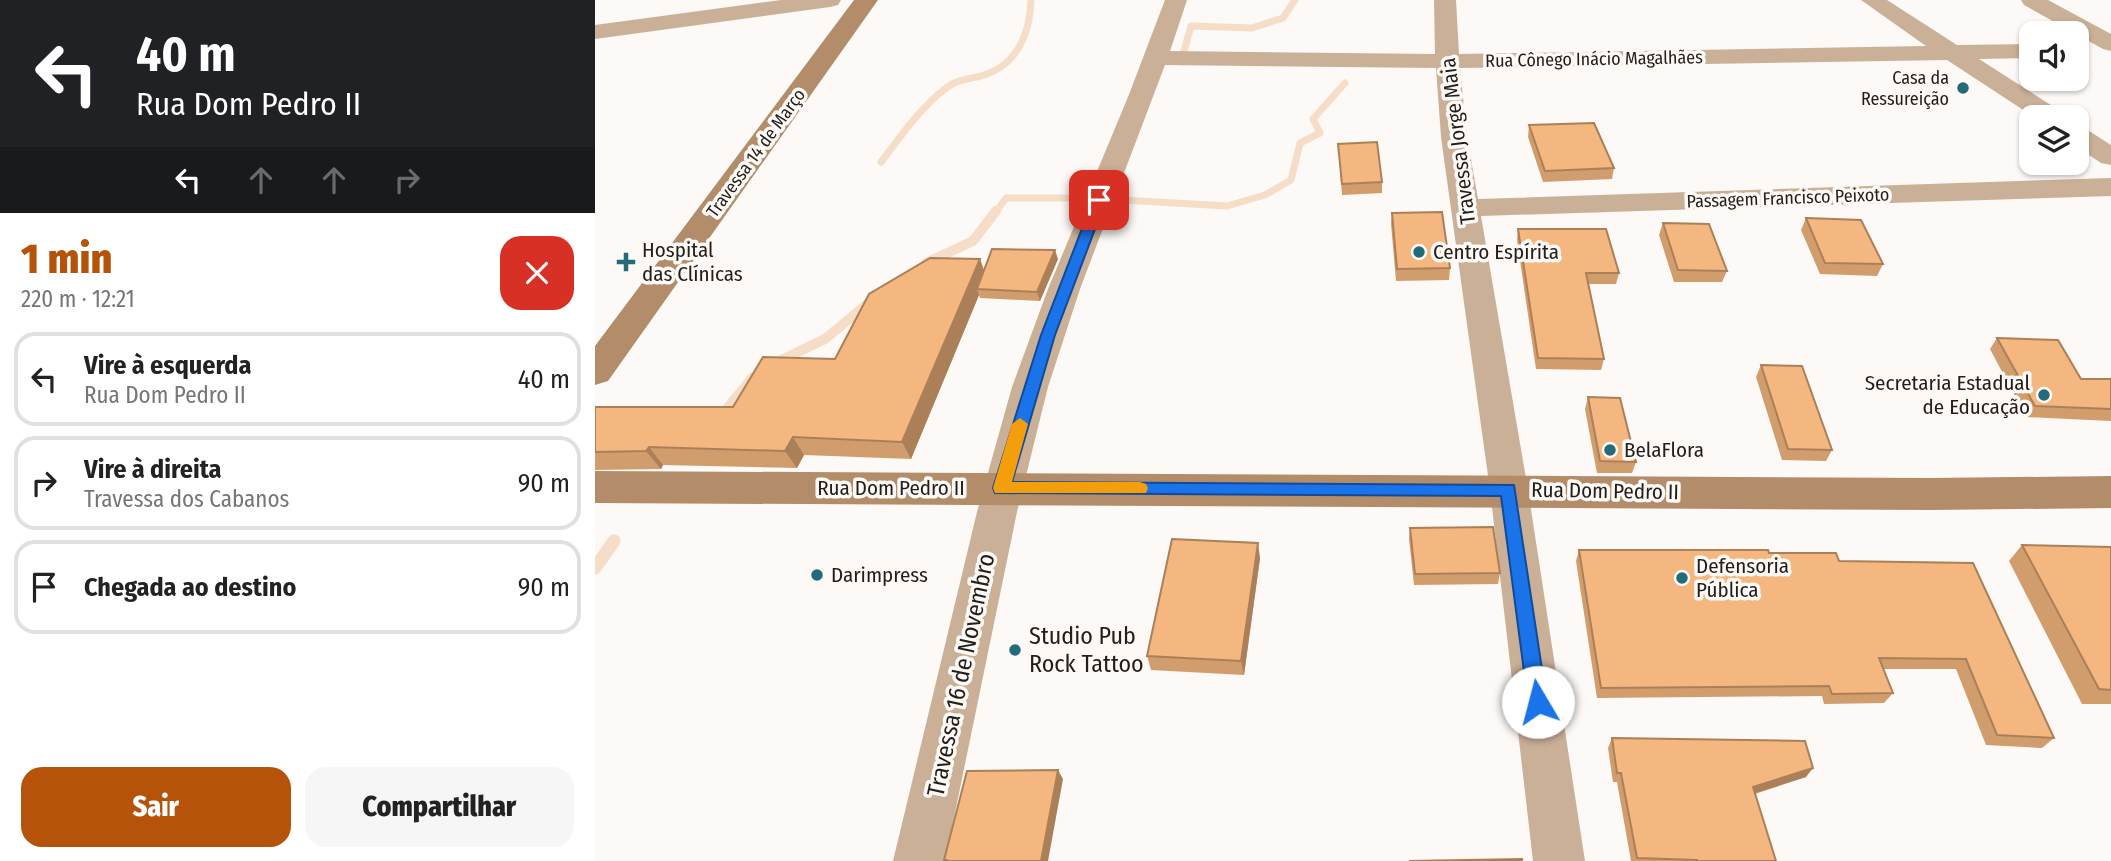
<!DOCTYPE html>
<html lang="pt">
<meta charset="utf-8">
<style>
:root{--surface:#fff;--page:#f6f6f6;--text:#222;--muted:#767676;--line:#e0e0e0;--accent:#b45309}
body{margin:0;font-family:"Fira Sans Condensed",sans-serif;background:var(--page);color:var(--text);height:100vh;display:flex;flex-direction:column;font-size:26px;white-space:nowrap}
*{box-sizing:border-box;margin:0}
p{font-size:23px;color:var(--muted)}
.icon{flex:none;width:38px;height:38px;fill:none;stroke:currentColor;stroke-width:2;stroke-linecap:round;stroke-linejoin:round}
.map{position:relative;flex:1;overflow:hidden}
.sheet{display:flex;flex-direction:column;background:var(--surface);width:595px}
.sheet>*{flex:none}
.banner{background:#202124;color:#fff;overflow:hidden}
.controls{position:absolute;left:1424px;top:21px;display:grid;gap:14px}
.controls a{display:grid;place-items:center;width:70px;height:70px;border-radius:14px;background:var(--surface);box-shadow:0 2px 5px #0004;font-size:35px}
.pin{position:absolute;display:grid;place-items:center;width:60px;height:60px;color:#fff;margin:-30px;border-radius:14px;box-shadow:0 4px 10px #0006}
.me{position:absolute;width:77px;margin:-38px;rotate:352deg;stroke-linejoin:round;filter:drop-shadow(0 0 5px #0008)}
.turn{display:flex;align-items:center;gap:24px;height:147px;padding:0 21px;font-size:32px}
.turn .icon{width:91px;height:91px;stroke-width:2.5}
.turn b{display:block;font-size:49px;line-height:60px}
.lanes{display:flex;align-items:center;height:66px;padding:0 21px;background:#0003;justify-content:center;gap:35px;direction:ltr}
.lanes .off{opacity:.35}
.round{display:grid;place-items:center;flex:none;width:74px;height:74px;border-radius:21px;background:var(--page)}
.headline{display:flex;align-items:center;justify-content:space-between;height:119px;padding:0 21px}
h1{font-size:42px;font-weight:800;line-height:52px;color:var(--accent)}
.button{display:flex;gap:14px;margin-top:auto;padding:14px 21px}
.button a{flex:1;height:80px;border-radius:21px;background:var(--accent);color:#fff;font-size:28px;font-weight:800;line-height:80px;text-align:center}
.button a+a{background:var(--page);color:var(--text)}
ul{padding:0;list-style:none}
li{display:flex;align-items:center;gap:21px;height:94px;margin:0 14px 10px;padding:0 7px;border:4px solid var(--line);border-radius:21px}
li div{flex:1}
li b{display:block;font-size:26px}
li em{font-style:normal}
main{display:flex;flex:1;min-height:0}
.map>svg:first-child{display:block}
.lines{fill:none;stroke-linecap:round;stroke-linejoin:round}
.stream-far2{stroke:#f6ddc7;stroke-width:7}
.stream-far1{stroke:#f6ddc7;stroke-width:10}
.stream{stroke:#f6ddc7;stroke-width:13}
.street{fill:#cbb098;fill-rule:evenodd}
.secondary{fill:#b38c69;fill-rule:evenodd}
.wall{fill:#d29d6d}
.shaded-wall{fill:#ab8059}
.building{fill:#f4b77f;stroke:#ab8059;stroke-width:2}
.route{fill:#1a73e8;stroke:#114b97;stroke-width:2}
.slow{fill:#f59e0b}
.poi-dot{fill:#246b79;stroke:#fcf9f6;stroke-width:2.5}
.labels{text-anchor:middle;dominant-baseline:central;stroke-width:7;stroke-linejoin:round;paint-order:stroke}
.far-street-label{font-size:18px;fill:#241e19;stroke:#fcf9f6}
.far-poi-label{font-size:18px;fill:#241e19;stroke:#fcf9f6;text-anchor:end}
.street-label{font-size:21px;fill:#241e19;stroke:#fcf9f6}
.poi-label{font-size:21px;fill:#241e19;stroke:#fcf9f6;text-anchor:start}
.near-poi-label{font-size:24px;fill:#241e19;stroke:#fcf9f6;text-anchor:start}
.near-street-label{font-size:24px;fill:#241e19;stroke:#fcf9f6}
</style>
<main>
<section class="sheet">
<div class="banner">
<div class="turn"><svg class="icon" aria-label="left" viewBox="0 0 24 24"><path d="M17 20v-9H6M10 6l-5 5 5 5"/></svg><div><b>40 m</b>Rua Dom Pedro II</div></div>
<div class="lanes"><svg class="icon" aria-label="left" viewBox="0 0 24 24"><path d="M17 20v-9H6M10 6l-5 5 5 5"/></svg><svg class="icon off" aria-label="ahead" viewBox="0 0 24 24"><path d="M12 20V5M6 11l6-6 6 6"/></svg><svg class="icon off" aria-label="ahead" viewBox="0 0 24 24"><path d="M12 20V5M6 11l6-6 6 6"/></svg><svg class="icon off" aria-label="right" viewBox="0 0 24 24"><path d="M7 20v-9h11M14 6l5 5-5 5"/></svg></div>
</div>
<div class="headline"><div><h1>1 min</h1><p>220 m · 12:21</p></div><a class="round" style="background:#d93025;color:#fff"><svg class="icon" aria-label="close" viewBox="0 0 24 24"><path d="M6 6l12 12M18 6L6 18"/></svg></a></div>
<ul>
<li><svg class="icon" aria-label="left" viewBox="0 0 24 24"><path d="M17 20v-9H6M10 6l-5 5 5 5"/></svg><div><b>Vire à esquerda</b><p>Rua Dom Pedro II</p></div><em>40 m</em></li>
<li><svg class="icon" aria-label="right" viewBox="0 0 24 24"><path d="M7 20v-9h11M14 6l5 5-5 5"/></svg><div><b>Vire à direita</b><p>Travessa dos Cabanos</p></div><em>90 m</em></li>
<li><svg class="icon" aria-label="arrive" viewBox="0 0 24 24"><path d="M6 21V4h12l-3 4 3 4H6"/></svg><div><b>Chegada ao destino</b></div><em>90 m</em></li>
</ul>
<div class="button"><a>Sair</a><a>Compartilhar</a></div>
</section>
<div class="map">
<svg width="1516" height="861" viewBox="0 0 1516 861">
<rect width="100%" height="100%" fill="#fcf9f6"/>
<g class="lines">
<path class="stream-far2" d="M586,62L596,26L657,28L688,18L700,0
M286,162C306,136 325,108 351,88C361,80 373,79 386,76C422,66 435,34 436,0
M400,213L411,198H492L632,206L670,195L696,180L705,143L725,133L718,119L750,83"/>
<path class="stream-far1" d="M331,263L378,241L401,211
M180,363L230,339L277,300
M126,416L158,377"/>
<path class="stream" d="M0,568L19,541"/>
<path class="street" d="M186,0H246L243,5L235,7L0,39V25Z
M570,0H592L575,51L840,54L839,0H861L864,54L1331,46L1266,0H1292L1362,45L1437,44V58L1384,59L1465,111L1469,117H1439L1352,60L865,68L872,137L883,199L1516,178V196L886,216L933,490L990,861H938L895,490L846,137L841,68L570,65L485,289L453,387L422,512L350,861H298L382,512L417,387L453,289L533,97Z
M1426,0H1453L1516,34V51L1508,49L1429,5Z
M1482,127L1491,129L1516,145V165L1506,163L1482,147Z"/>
<path class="secondary" d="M259,0H283L13,381L0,385V346Z
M0,471L1337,478L1516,476V508L1337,510L0,503Z"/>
</g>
<path class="wall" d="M934,125L1019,168L1017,179L948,182L933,137Z
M743,144L787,182V193L747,195Z
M797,213L855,268L854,280L801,281L796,224Z
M1211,218L1288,264L1282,276L1225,274L1206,230Z
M1068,223L1132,271L1127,282H1079L1064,235Z
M923,229L1024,273L1021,284H993L1009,359L1006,370L941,369L922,240Z
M385,259L389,270L463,259L445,301L385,298L384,295L316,459L209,455L202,468L68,465L66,469L0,470V407H138L240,359Z
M1402,338L1486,379H1516V421L1431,417L1395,349Z
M1166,365L1237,450L1231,461L1187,460L1161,377Z
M993,397L1041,462L1037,473H1002L990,409Z
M815,528L905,573L903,584L819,585L814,539Z
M1427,545L1516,547V704H1487L1414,561Z
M984,550L1174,553L1244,561L1378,563L1459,738L1447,748L1391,745L1361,669H1288L1298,693L1289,703L1229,704L1227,696L1002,698L981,561Z
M665,558L649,675L556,670L552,656Z
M1017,738L1211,777L1160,794L1181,861H1036L1022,782H1018L1013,748Z"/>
<path class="shaded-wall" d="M460,250L463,259L445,301L442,292Z
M385,259L391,277L382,289L384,295L316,459L307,442Z
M198,437L209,455L202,468L190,451Z
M54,447L68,465L66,469L51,451Z
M663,543L665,558L649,675L646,661Z
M1218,768L1211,777L1151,796L1158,787Z
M463,770L468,779L453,861H446Z"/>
<path class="building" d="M999,123L1019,168L950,171L934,125Z
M782,142L787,182L747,184L743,144Z
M847,212L855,268L802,269L797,213Z
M1211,218L1266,220L1288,264L1230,263Z
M1068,223L1114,224L1132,271L1083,270Z
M923,229H1011L1024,273H991L1009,359L943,358Z
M397,249L460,250L442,292L382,289Z
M335,258L385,259L307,442L198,437L190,451L54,447L51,451L0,452V407H138L168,357L240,359L274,294Z
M1402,338L1463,340L1486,379H1516V409L1440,406Z
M1166,365L1207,366L1237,450L1193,449Z
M993,397L1025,398L1041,462L1005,461Z
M898,527L905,573L820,574L815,528Z
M577,539L663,543L646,661L552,656Z
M1427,545L1516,547V690L1504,689Z
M984,550H1173L1174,553H1241L1244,561L1378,563L1459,738L1402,735L1371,659L1284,658L1298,693L1237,694L1234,686L1006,688Z
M1017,738L1210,741L1218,768L1158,787L1181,861H1102V860L1042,858L1026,773H1022Z
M463,770L446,861H352V860H349L372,771Z
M927,859V861H814Z"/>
<path class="route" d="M504,197L511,200L460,335L417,482L919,485L952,702L950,708L943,711L936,708L933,702L906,496L400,493L398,488L446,335L498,200Z"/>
<path class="slow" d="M425,418L433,424L417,482H545L551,484L553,488L551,493H400L398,488L417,424Z"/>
<g class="poi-dot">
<circle cx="1368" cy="88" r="7"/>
<circle cx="824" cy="252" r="7"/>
<path d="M27.5 251.5h7v7h7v7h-7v7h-7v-7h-7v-7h7z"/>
<circle cx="1449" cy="395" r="7"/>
<circle cx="1015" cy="450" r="7"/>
<circle cx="222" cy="575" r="7"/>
<circle cx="1087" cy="578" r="7"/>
<circle cx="420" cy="650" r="7"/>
</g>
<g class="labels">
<g class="far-street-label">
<text transform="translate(999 59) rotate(-1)">Rua Cônego Inácio Magalhães</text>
<text transform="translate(161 153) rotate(-54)">Travessa 14 de Março</text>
<text transform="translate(1193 198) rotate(-2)">Passagem Francisco Peixoto</text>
</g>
<g class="far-poi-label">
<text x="1354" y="78">Casa da<tspan x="1354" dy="21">Ressureição</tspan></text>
</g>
<g class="street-label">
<text transform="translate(863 141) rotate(-97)">Travessa Jorge Maia</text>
<text x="296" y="488">Rua Dom Pedro II</text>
<text transform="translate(1010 491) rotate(1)">Rua Dom Pedro II</text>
</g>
<g class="poi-label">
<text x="47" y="250">Hospital<tspan x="47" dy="24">das Clínicas</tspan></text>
<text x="838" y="252">Centro Espírita</text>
<text x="1435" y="383" text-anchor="end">Secretaria Estadual<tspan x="1435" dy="24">de Educação</tspan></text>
<text x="1029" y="450">BelaFlora</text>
<text x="1101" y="566">Defensoria<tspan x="1101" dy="24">Pública</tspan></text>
<text x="236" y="575">Darimpress</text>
</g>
<g class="near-poi-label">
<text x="434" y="636">Studio Pub<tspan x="434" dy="28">Rock Tattoo</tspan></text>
</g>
<g class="near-street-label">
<text transform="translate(366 675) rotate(-78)">Travessa 16 de Novembro</text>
</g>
</g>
</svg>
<div class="controls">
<a><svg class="icon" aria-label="sound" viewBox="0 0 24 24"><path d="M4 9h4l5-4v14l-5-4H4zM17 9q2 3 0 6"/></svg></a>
<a><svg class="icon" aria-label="layers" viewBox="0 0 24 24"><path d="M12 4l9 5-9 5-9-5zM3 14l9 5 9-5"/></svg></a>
</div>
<div class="pin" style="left:504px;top:200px;background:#d93025"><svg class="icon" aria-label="arrive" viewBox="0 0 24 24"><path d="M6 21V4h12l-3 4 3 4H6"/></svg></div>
<svg class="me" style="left:943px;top:702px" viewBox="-20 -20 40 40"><circle r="19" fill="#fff"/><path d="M0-13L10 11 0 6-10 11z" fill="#1a73e8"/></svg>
</div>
</main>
